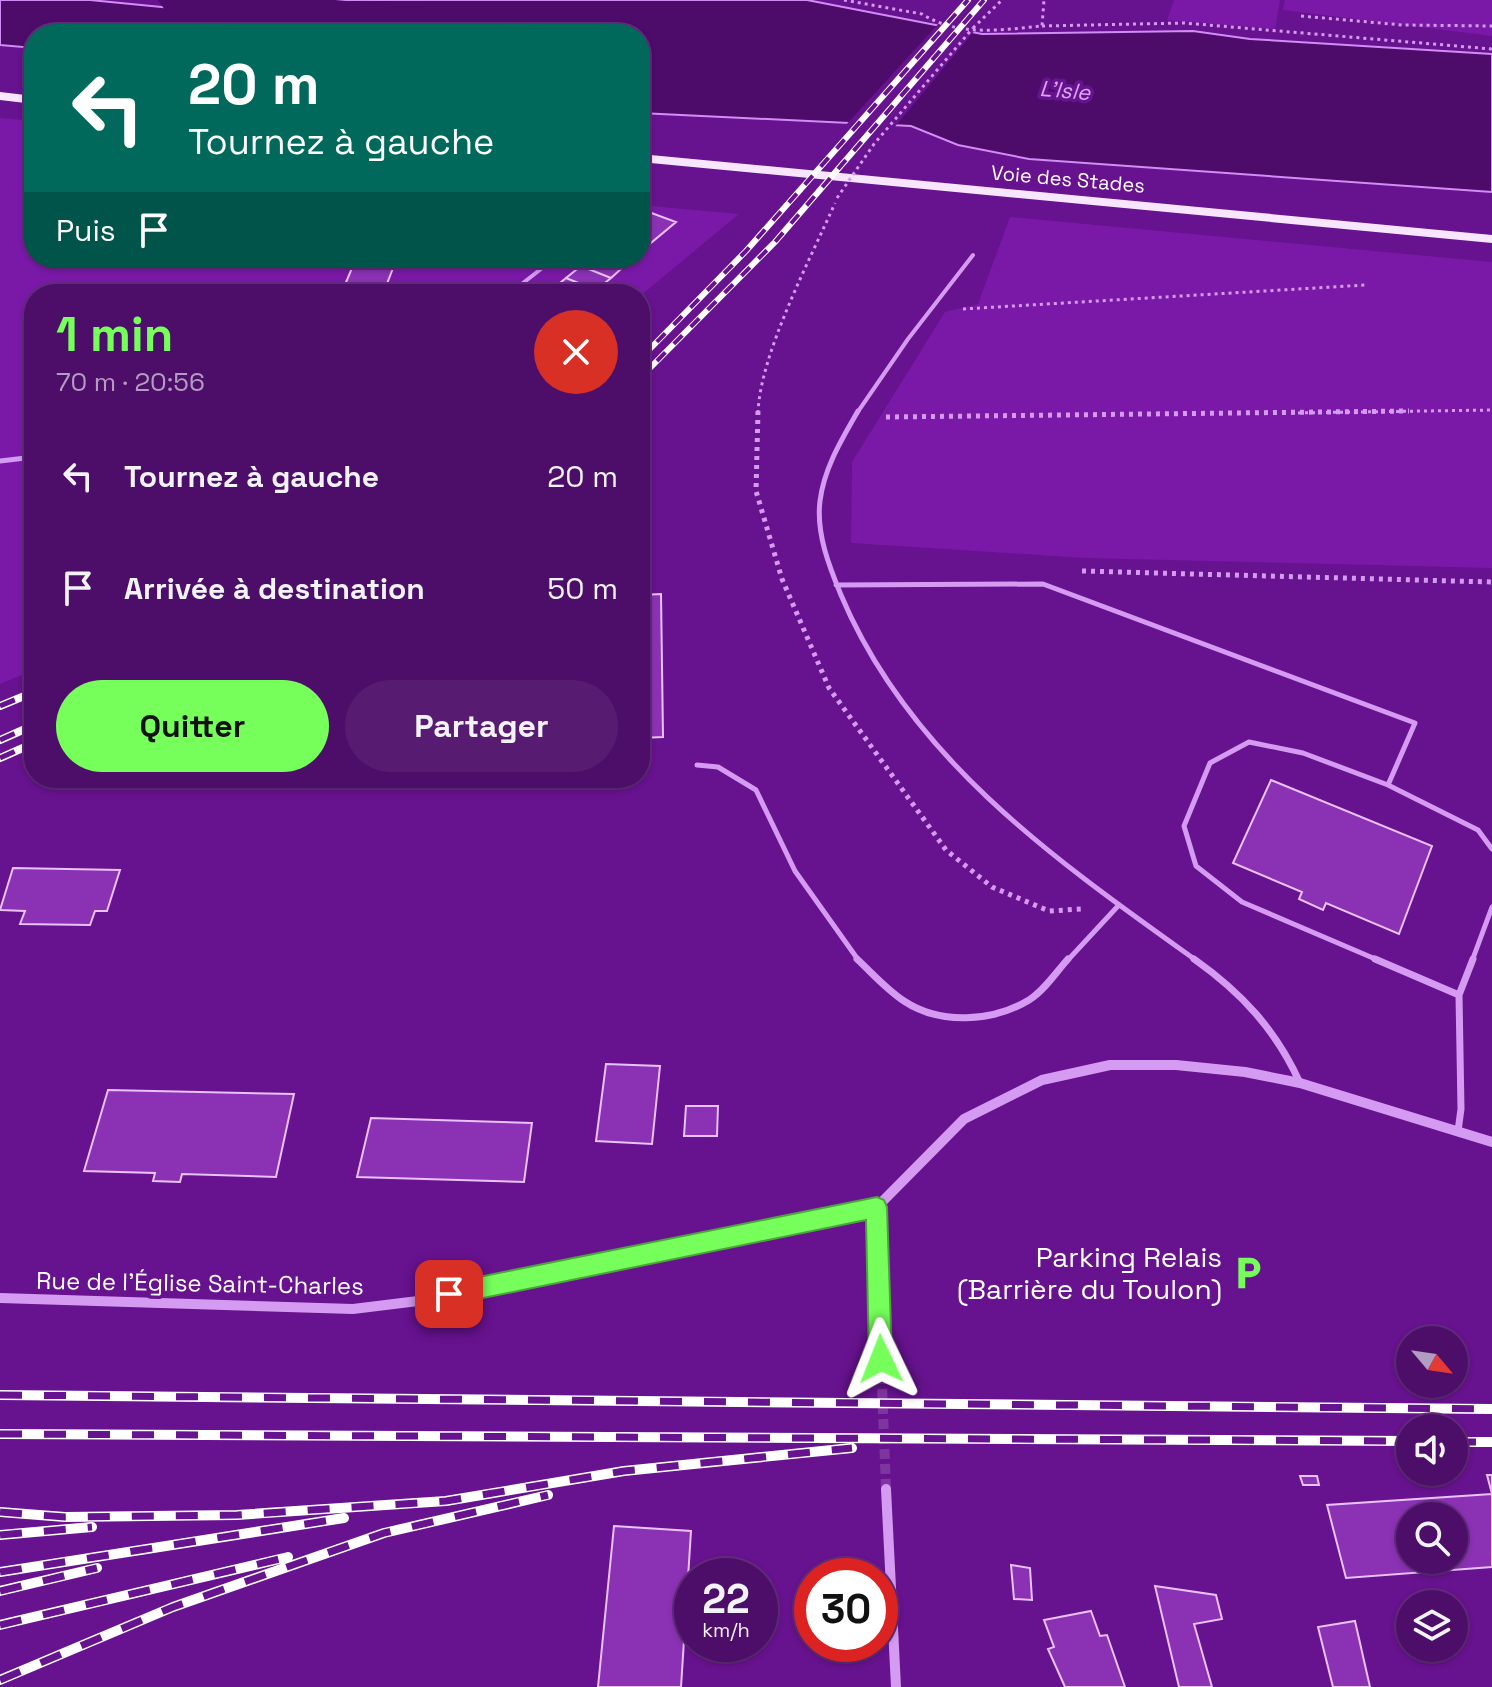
<!DOCTYPE html>
<html lang="fr">
<meta charset="utf-8">
<style>
:root{--surface:#4d0e6a;--page:#571c72;--text:#f1f3f6;--muted:#b39cc1;--line:#642e7e;--accent:#76ff5b}
body{margin:0;font-family:"Space Grotesk",sans-serif;background:var(--page);color:var(--text);height:100vh;display:flex;flex-direction:column;font-size:30px;white-space:nowrap}
*{box-sizing:border-box;margin:0}
p{font-size:26px;color:var(--muted)}
.icon{flex:none;width:44px;height:44px;fill:none;stroke:currentColor;stroke-width:2;stroke-linecap:round;stroke-linejoin:round}
.map{position:relative;flex:1;overflow:hidden}
.sheet{position:absolute;left:24px;top:284px;width:626px;height:504px;display:flex;flex-direction:column;background:var(--surface);border-radius:32px;box-shadow:0 2px 6px #0004,0 0 0 2px var(--line)}
.sheet>*{flex:none}
.hud{position:absolute;left:24px;top:24px;width:626px;height:244px;border-radius:32px;box-shadow:0 2px 6px #0004,0 0 0 2px var(--line);background:#00695c;color:#fff;overflow:hidden}
.needle{width:52px;rotate:119deg}
.tools{position:absolute;left:1396px;top:1326px;display:grid;gap:16px}
.tools a{display:grid;place-items:center;width:72px;height:72px;border-radius:50%;background:var(--surface);box-shadow:0 2px 6px #0004,0 0 0 2px var(--line);font-size:40px}
.speed{position:absolute;left:674px;top:1558px;display:flex;gap:16px;font-size:40px;font-weight:700;text-align:center}
.speed>*{display:grid;place-content:center;width:104px;height:104px;border-radius:50%;background:var(--surface);box-shadow:0 2px 6px #0004,0 0 0 2px var(--line);line-height:1}
.speed small{font-size:20px;font-weight:400}
.speed .limit{border:12px solid #d22;background:#fff;color:#111}
.pin{position:absolute;display:grid;place-items:center;width:68px;height:68px;color:#fff;margin:-34px;border-radius:16px;box-shadow:0 4px 12px #0006}
.me{position:absolute;width:88px;margin:-44px;rotate:358deg;stroke-linejoin:round;filter:drop-shadow(0 0 6px #0008)}
.turn{display:flex;align-items:center;gap:28px;height:168px;padding:0 32px;font-size:36px}
.turn .icon{width:104px;height:104px;stroke-width:2.5}
.turn b{display:block;font-size:56px;line-height:68px}
.then{display:flex;align-items:center;height:76px;padding:0 32px;background:#0003;gap:16px;font-size:30px}
.round{display:grid;place-items:center;flex:none;width:84px;height:84px;border-radius:42px;background:var(--page)}
.overview{display:flex;align-items:center;justify-content:space-between;height:136px;padding:0 32px}
h1{font-size:48px;font-weight:700;line-height:60px;color:var(--accent)}
.cta{display:flex;gap:16px;margin-top:auto;padding:16px 32px}
.cta a{flex:1;height:92px;border-radius:48px;background:var(--accent);color:#111;font-size:32px;font-weight:700;line-height:92px;text-align:center}
.cta a+a{background:var(--page);color:var(--text)}
ul{padding:0;list-style:none}
li{display:flex;align-items:center;gap:24px;height:112px;padding:0 32px}
li div{flex:1}
li b{display:block;font-size:30px}
li em{font-style:normal}
.map>svg:first-child{display:block}
.green{fill:#7a19a8}
.water{fill:#4d0b6a;stroke:#d28cf5;stroke-width:2}
.pier{fill:#67128e}
.lines{fill:none;stroke-linecap:round;stroke-linejoin:round}
.river{fill:#4d0b6a;fill-rule:evenodd}
.building{fill:#8a31b4;stroke:#e9c2fd;stroke-width:2;fill-rule:evenodd}
.street-tunnel{stroke:#7e369f;stroke-width:10;stroke-dasharray:10 5;stroke-linecap:butt}
.path-far1{stroke:#d59bf2;stroke-width:3;stroke-dasharray:3 4;stroke-linecap:butt}
.path{stroke:#d59bf2;stroke-width:5;stroke-dasharray:4 5;stroke-linecap:butt}
.lane-far2{stroke:#d59bf2;stroke-width:4}
.lane-far1{stroke:#d59bf2;stroke-width:5}
.lane{stroke:#d59bf2;stroke-width:7}
.street{stroke:#d59bf2;stroke-width:10}
.primary{fill:#f8e5ff;fill-rule:evenodd}
.rail-far2-casing{stroke:#fff;stroke-width:6}
.rail-far1-casing{stroke:#fff;stroke-width:8}
.rail-casing{stroke:#fff;stroke-width:10}
.rail-far2{stroke:#67128e;stroke-width:4;stroke-dasharray:12;stroke-linecap:butt}
.rail-far1{stroke:#67128e;stroke-width:5;stroke-dasharray:16;stroke-linecap:butt}
.rail{stroke:#67128e;stroke-width:7;stroke-dasharray:22;stroke-linecap:butt}
.path-bridge{stroke:#d59bf2;stroke-width:3;stroke-dasharray:3 4;stroke-linecap:butt}
.route{fill:#76ff5b;stroke:#4da63b;stroke-width:2}
.labels{text-anchor:middle;dominant-baseline:central;stroke-width:7;stroke-linejoin:round;paint-order:stroke}
.far-street-label{font-size:20px;fill:#fff;stroke:#67128e}
.far-water-label{font-size:22px;font-style:italic;fill:#dea6f9;stroke:#67128e}
.street-label{font-size:24px;fill:#fff;stroke:#67128e}
.near-poi-label{font-size:28px;fill:#fff;stroke:#67128e;text-anchor:end}
</style>
<div class="map">
<svg width="1492" height="1687" viewBox="0 0 1492 1687">
<rect width="100%" height="100%" fill="#67128e"/>
<path class="green" d="M1174,0H1280L1275,29L1167,20Z
M1285,0H1492V36L1283,10Z
M0,118L34,121V258H640V205L739,214L640,296L34,294V670L0,684Z
M1010,217L1492,262V568L1085,558L851,543L852,462L945,312L978,304Z"/>
<path class="water" d="M0,0H90L316,22L332,0H807L982,34L1193,31L1250,39L1492,54V192L1029,159L958,145L911,126L640,113V34H34V48L0,45Z"/>
<path class="pier" d="M940,22L976,29L893,129L845,126Z"/>
<g class="lines">
<path class="river" d="M158,0H335L539,19L556,24L564,34H386L182,14L165,10Z"/>
</g>
<path class="building" d="M646,211L676,222L640,252V216Z
M590,258H633L611,278L581,266Z
M355,261L395,263L383,294H341Z
M581,266L611,278L596,290L566,278Z
M566,278L596,290L592,294H547Z
M661,594L663,737L640,738V595Z
M1271,780L1432,846L1399,934L1326,903L1323,910L1299,899L1302,892L1233,863Z
M13,868L120,870L107,911H95L90,925L20,924L25,911L0,910Z
M606,1064L660,1066L652,1144L596,1141Z
M108,1090L294,1094L276,1177L182,1174L180,1182L153,1181L155,1173L84,1171Z
M686,1106H718L717,1136H684Z
M371,1118L532,1123L524,1182L357,1177Z
M1487,1475H1492V1567L1346,1578L1327,1505L1492,1494ZM1410,1516H1454V1560H1410Z
M1300,1476H1317L1319,1485H1303Z
M614,1526L691,1531L681,1687H598Z
M1011,1565L1030,1568L1032,1600L1014,1599Z
M1155,1586L1216,1595L1222,1619L1194,1624L1212,1687H1179Z
M1091,1611L1100,1636L1107,1635L1125,1687H1065L1048,1649L1054,1647L1044,1620Z
M1355,1621L1370,1687H1333L1318,1627Z"/>
<g class="lines">
<path class="street-tunnel" d="M881,1359L886,1489"/>
<path class="path-far1" d="M844,0L922,14C958,37 1001,30 1042,26L1044,0
M1301,16L1402,25L1492,26
M1042,26L1184,23L1492,49
M973,28L1002,0
M963,309L1365,285
M758,413C760,354 810,260 835,203
M1291,413L1492,410"/>
<path class="path" d="M758,411L756,491L782,579L829,688L946,850L992,887L1049,911L1081,909
M886,417L1409,411
M1082,571L1492,582"/>
<path class="lane-far2" d="M509,294L555,258
M857,413L908,339L973,255"/>
<path class="lane-far1" d="M858,411C842,439 824,468 820,501C816,533 829,566 841,595C910,759 1057,861 1197,961
M0,461L34,457
M836,585L1043,584L1415,723L1388,785L1478,830L1492,849
M697,765L718,767L756,790L795,871L859,961
M1067,961L1118,906
M1380,961L1242,902L1196,866L1184,826L1210,763L1249,742L1303,753L1388,785
M1472,961L1492,907"/>
<path class="lane" d="M857,959C872,973 887,990 904,1001C940,1025 993,1022 1029,1000C1044,991 1057,971 1068,959
M1194,959C1242,993 1276,1030 1300,1083
M1375,959L1459,995
M1458,1131L1461,1109L1459,995L1473,959"/>
<path class="street" d="M877,1207L881,1359
M0,1298L353,1309L418,1301L877,1207L964,1119L1042,1080L1110,1065H1176L1245,1072L1300,1083L1492,1142
M886,1489L896,1687"/>
<path class="primary" d="M0,92L34,96V104L0,100Z
M640,154L1492,235V243L640,162Z"/>
<g class="rail-far2-casing">
<path id="rail-far2" d="M640,359L746,251L968,0
M640,378L775,242L984,0"/>
</g>
<g class="rail-far1-casing">
<path id="rail-far1" d="M0,706L34,692
M0,740L34,725
M0,758L34,743"/>
</g>
<g class="rail-casing">
<path id="rail" d="M0,1395L1492,1409
M0,1434L1410,1441
M1454,1442H1492
M0,1512L65,1517L237,1515L446,1501L624,1471L852,1448
M0,1535L92,1527
M0,1572L344,1518
M0,1591L97,1568
M0,1625L288,1557
M0,1680L173,1607L384,1533L548,1495"/>
</g>
<use href="#rail-far2" class="rail-far2"/>
<use href="#rail-far1" class="rail-far1"/>
<use href="#rail" class="rail"/>
<path class="path-bridge" d="M837,198L874,144L973,28"/>
</g>
<path class="route" d="M877,1197L884,1200L887,1207L892,1359L889,1367L881,1371L873,1367L869,1359L866,1220L449,1305L441,1302L438,1294L441,1287L449,1283Z"/>
<defs>
<g id="parking-bare" transform="scale(2.76)"><path d="M-3.5-5.5H1a3.5 3.5 0 0 1 0 7H-1V5.5H-3.5ZM-1-3.4V-.6H.8a1.4 1.4 0 0 0 0-2.8Z" fill="#76ff5b" stroke="#67128e" stroke-width="2.5" paint-order="stroke"/></g>
</defs>
<g fill-rule="evenodd">
<use href="#parking-bare" x="1248" y="1273"/>
</g>
<g class="labels">
<g class="far-street-label">
<text transform="translate(1068 179) rotate(5)">Voie des Stades</text>
</g>
<g class="far-water-label">
<text transform="translate(1065 90) rotate(5)">L'Isle</text>
</g>
<g class="street-label">
<text transform="translate(200 1283) rotate(1)">Rue de l'Église Saint-Charles</text>
</g>
<g class="near-poi-label">
<text x="1222" y="1257">Parking Relais<tspan x="1222" dy="32">(Barrière du Toulon)</tspan></text>
</g>
</g>
</svg>
<div class="tools">
<a><svg class="needle" viewBox="-14 -14 28 28"><path d="M0-13l5 13h-10z" fill="#e53935"/><path d="M0 13l5-13h-10z" fill="#b39cc1"/></svg></a>
<a><svg class="icon" aria-label="sound" viewBox="0 0 24 24"><path d="M4 9h4l5-4v14l-5-4H4zM17 9q2 3 0 6"/></svg></a>
<a><svg class="icon" aria-label="search" viewBox="0 0 24 24"><circle cx="10" cy="10" r="6"/><path d="M15 15l6 6"/></svg></a>
<a><svg class="icon" aria-label="layers" viewBox="0 0 24 24"><path d="M12 4l9 5-9 5-9-5zM3 14l9 5 9-5"/></svg></a>
</div>
<div class="speed"><div>22<small>km/h</small></div><div class="limit">30</div></div>
<div class="pin" style="left:449px;top:1294px;background:#d93025"><svg class="icon" aria-label="arrive" viewBox="0 0 24 24"><path d="M6 21V4h12l-3 4 3 4H6"/></svg></div>
<svg class="me" style="left:881px;top:1359px" viewBox="-20 -20 40 40"><path d="M0-17L14 15 0 8-14 15z" fill="#76ff5b" stroke="#fff" stroke-width="4"/></svg>
<div class="hud">
<div class="turn"><svg class="icon" aria-label="left" viewBox="0 0 24 24"><path d="M17 20v-9H6M10 6l-5 5 5 5"/></svg><div><b>20 m</b>Tournez à gauche</div></div>
<div class="then">Puis<svg class="icon" aria-label="arrive" viewBox="0 0 24 24"><path d="M6 21V4h12l-3 4 3 4H6"/></svg></div>
</div>
<section class="sheet">
<div class="overview"><div><h1>1 min</h1><p>70 m · 20:56</p></div><a class="round" style="background:#d93025;color:#fff"><svg class="icon" aria-label="close" viewBox="0 0 24 24"><path d="M6 6l12 12M18 6L6 18"/></svg></a></div>
<ul>
<li><svg class="icon" aria-label="left" viewBox="0 0 24 24"><path d="M17 20v-9H6M10 6l-5 5 5 5"/></svg><div><b>Tournez à gauche</b></div><em>20 m</em></li>
<li><svg class="icon" aria-label="arrive" viewBox="0 0 24 24"><path d="M6 21V4h12l-3 4 3 4H6"/></svg><div><b>Arrivée à destination</b></div><em>50 m</em></li>
</ul>
<div class="cta"><a>Quitter</a><a>Partager</a></div>
</section>
</div>
